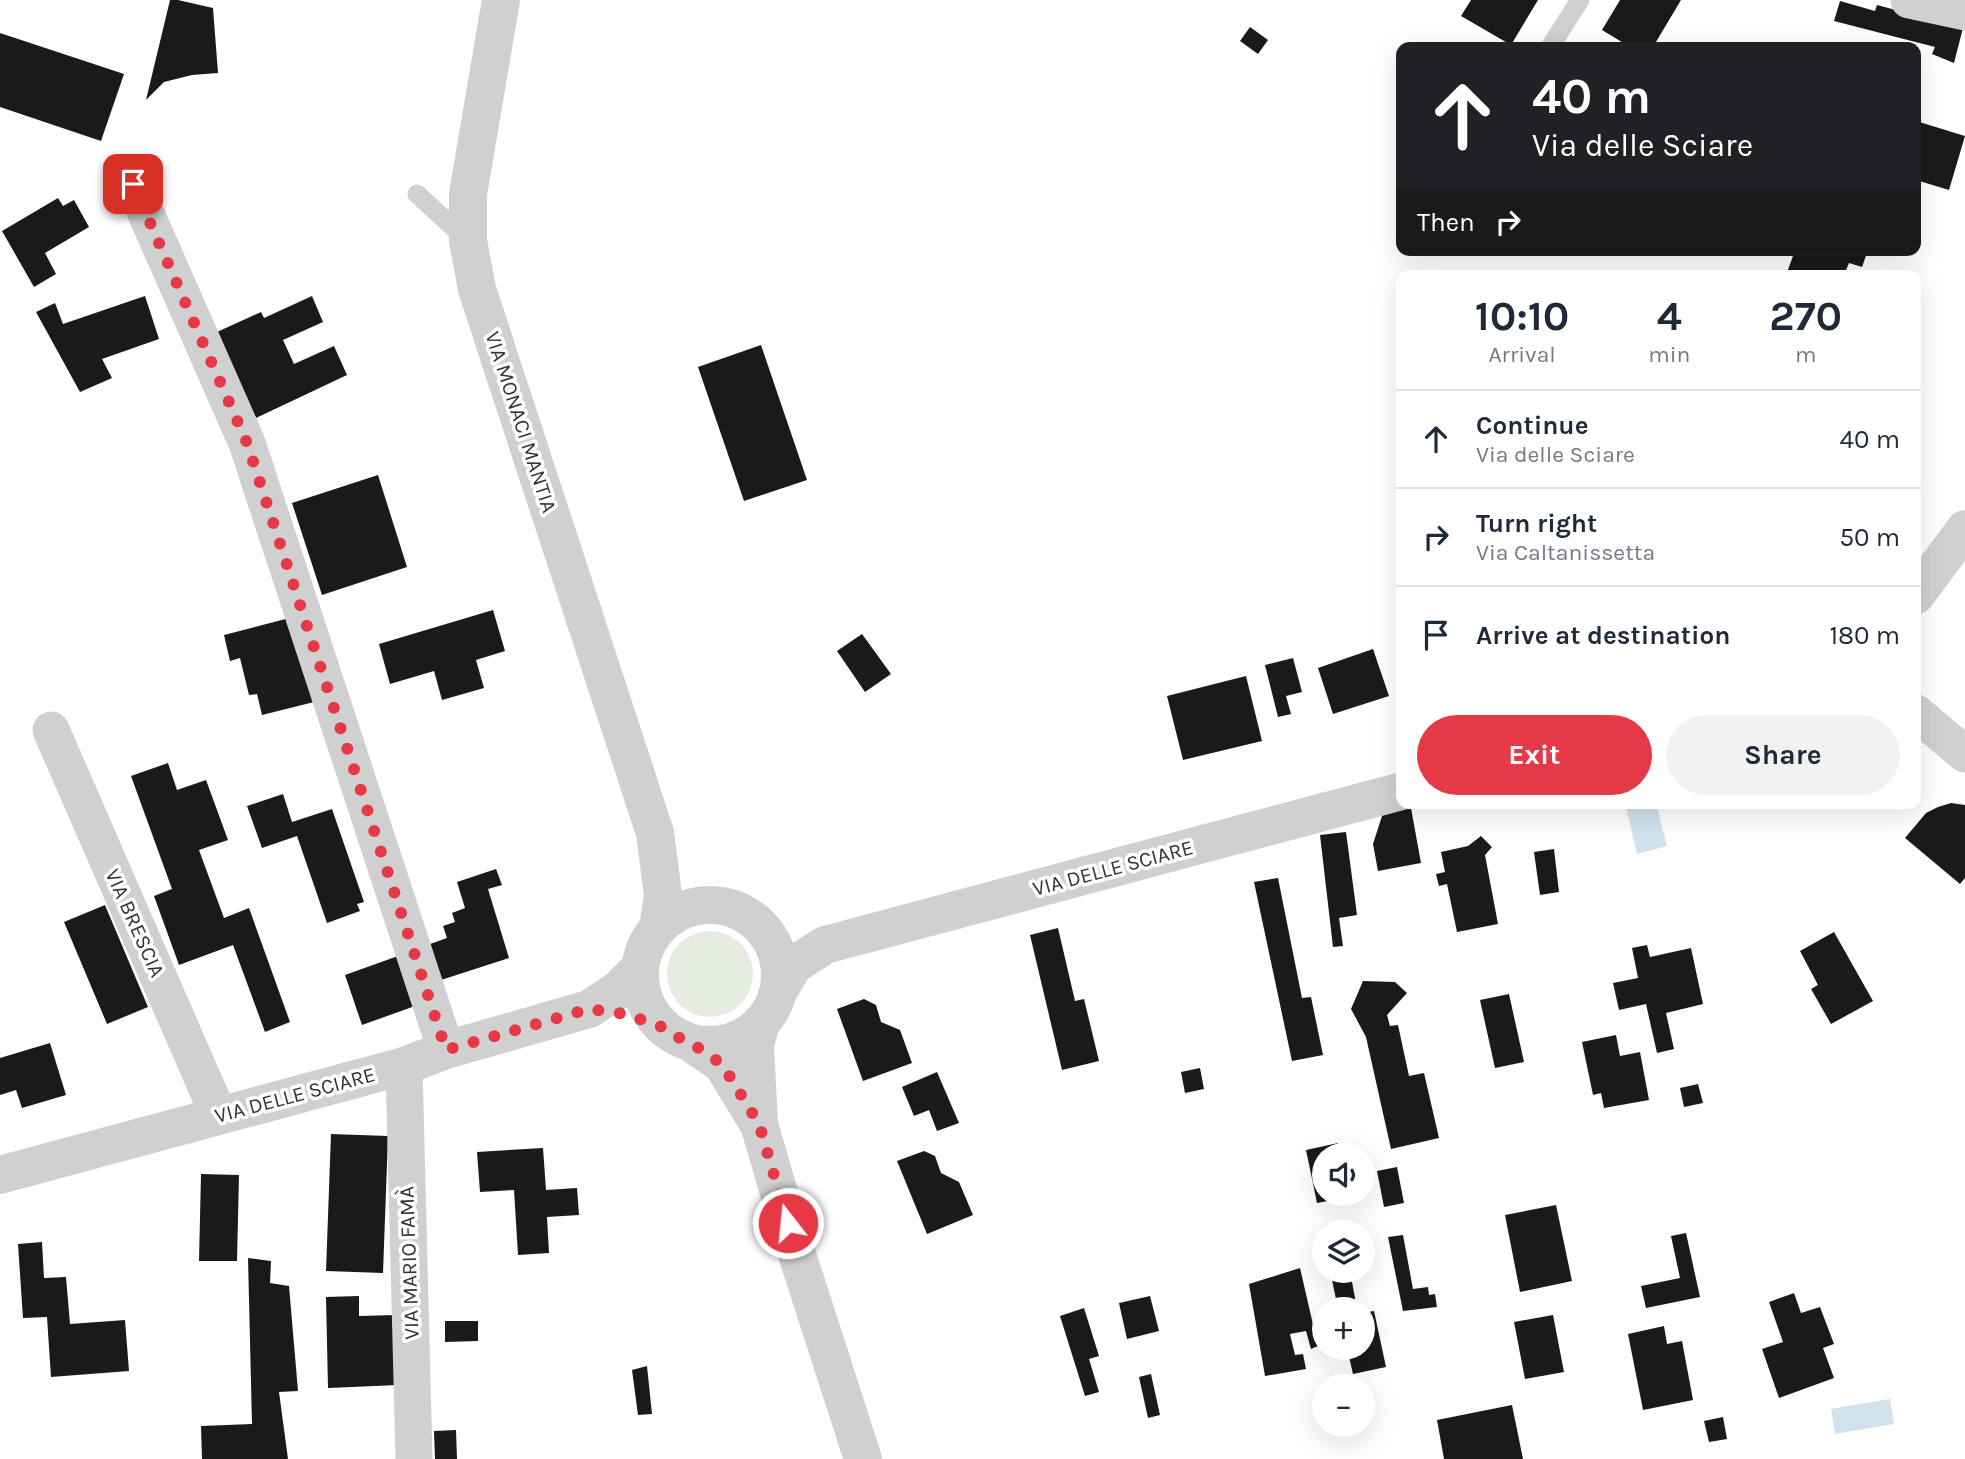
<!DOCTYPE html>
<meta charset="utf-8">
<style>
:root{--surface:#fff;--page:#f2f2f3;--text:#1f2937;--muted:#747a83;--line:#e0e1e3;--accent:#e63946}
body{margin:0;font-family:Karla,sans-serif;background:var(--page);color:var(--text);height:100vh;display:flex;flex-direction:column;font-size:26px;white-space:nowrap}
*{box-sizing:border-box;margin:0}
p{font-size:23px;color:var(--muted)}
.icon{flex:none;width:38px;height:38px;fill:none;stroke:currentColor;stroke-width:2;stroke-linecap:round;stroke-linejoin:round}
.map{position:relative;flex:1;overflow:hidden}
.sheet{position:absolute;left:1396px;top:270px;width:525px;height:539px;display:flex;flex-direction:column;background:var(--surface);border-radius:14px;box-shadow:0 7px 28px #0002}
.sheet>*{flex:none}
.top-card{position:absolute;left:1396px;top:42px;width:525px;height:214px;border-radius:14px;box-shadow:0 7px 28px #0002;background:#202124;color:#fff;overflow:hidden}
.fabs{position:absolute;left:1312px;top:1143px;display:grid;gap:14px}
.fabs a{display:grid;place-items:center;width:63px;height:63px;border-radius:50%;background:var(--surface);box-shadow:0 7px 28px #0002;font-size:35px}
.pin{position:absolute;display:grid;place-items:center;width:60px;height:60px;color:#fff;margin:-30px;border-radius:14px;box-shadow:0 4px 10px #0006}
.me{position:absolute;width:77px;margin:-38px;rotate:344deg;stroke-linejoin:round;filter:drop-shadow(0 0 5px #0008)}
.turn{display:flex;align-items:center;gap:24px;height:147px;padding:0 21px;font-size:32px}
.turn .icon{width:91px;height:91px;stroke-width:2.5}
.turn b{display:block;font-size:49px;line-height:60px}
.then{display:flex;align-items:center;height:66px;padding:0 21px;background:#0003;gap:14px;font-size:26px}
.eta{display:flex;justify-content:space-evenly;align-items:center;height:119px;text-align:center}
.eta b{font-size:42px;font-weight:700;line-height:49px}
.button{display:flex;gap:14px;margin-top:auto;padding:14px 21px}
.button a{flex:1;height:80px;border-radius:42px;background:var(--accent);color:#fff;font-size:28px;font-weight:700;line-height:80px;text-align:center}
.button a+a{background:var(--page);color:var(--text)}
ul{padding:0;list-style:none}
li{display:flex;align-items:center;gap:21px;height:98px;padding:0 21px;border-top:2px solid var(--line)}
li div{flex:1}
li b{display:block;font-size:26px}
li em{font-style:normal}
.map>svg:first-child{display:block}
.green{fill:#e6ecdf}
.water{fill:#cfe2ee}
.building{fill:#1a1a1a}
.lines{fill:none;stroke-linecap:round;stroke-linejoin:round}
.service{stroke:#d0d0d0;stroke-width:19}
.minor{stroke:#d0d0d0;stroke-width:37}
.tertiary{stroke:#d0d0d0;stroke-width:38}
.route{stroke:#e63946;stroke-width:12;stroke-dasharray:0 21.6}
.labels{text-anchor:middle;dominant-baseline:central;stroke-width:7;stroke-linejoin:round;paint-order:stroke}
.street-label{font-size:21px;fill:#333;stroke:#fff}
</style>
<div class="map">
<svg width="1965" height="1459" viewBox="0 0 1965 1459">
<rect width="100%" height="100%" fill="#fff"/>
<path class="green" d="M667 974a43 43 0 1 1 86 0a43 43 0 1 1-86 0Z"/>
<path class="water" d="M1625,803H1656L1667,846L1637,854Z
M1890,1399L1894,1424L1835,1434L1831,1409Z"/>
<path class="building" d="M170,0H178L213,8L218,73L192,75L164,82L146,100Z
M1471,0H1538L1511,45L1461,16Z
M1620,0H1681L1653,47H1630L1602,30Z
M1840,1L1875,11L1877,5L1963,28L1954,63L1932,54L1935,47L1834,21Z
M1250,27L1268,40L1258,54L1240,41Z
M0,33L124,74L101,141L0,107Z
M1916,121L1965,136L1949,190L1916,180Z
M58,198L63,206L74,200L89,227L45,253L56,274L34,287L2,231Z
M1780,250H1868L1862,267L1849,263L1844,275H1786L1793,256Z
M145,296L159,339L102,359L112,378L80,392L36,312L55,303L63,324Z
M312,296L323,322L283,340L294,364L334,346L347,375L256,418L217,332L261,312L264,318Z
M761,345L807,480L744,501L698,367Z
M378,475L407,567L322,595L292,503Z
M493,610L505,651L476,660L484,688L442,700L434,671L390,684L379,644Z
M293,617L314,702L262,715L257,694L249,695L240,658L230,661L224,635Z
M862,634L891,674L865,692L837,651Z
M1373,649L1389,696L1333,714L1318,668Z
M1293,658L1302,692L1286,696L1291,714L1278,717L1265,665Z
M1246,676L1262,741L1183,760L1167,696Z
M168,763L177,790L206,780L228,840L199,850L224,918L249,908L290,1022L265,1032L233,945L179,965L154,896L172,889L131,776Z
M283,794L292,822L332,809L364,902L357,904L360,911L327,923L297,836L262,848L247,806Z
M1951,803L1965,805V878L1960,884L1905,838L1926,813L1938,807Z
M1411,808L1421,863L1378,871L1373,844L1383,813Z
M1346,832L1357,915L1339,918L1343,946L1333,947L1320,835Z
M1481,836L1492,847L1485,855L1498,924L1457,932L1447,884L1439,886L1436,874L1445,872L1441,852L1468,846Z
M1554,849L1559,892L1540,895L1534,852Z
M496,869L502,885L488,889L509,958L441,980L430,944L447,938L443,926L455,922L452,913L465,908L457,882Z
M1278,878L1302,998L1311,997L1323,1055L1292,1061L1254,882Z
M105,905L148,1007L107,1024L64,922Z
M1058,928L1075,1001L1084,999L1099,1061L1062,1070L1030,935Z
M1834,932L1873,1001L1831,1024L1811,989L1818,985L1800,951Z
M1647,945L1650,957L1691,948L1703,1004L1666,1013L1674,1049L1657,1053L1646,1004L1619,1010L1613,983L1638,978L1632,948Z
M398,956L415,1006L362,1025L345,975Z
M1363,981L1395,982L1407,993L1387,1015L1390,1026L1398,1025L1409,1076L1424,1073L1439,1138L1391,1149L1366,1037L1351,1009Z
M1509,994L1524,1062L1495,1068L1480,1000Z
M864,999L876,1005L881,1022L900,1030L912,1063L863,1081L837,1009Z
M1616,1035L1620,1056L1640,1052L1649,1100L1604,1108L1601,1093L1593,1095L1582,1042Z
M50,1043L66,1095L22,1108L16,1090L0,1095V1058Z
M1200,1068L1204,1089L1185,1093L1181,1072Z
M937,1072L959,1123L937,1131L929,1110L914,1116L902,1087Z
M1698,1084L1703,1103L1684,1107L1680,1088Z
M331,1134L388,1136L383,1273L326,1271Z
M1338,1143L1341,1155H1325V1194H1349V1197L1317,1203L1306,1150Z
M543,1148L546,1190L577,1188L579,1215L547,1217L549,1253L518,1255L514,1190L480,1192L477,1152Z
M924,1151L935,1156L941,1173L959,1182L973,1215L927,1234L897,1161Z
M1397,1167L1404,1203L1384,1207L1377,1171Z
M201,1174L239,1175L237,1261H199Z
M1556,1205L1572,1281L1520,1292L1505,1215Z
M1686,1233L1700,1297L1646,1308L1641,1286L1680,1278L1671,1236Z
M1403,1235L1413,1289L1428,1287L1429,1295L1435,1294L1437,1307L1403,1311L1388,1237Z
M42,1242L44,1278L66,1277L70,1324L125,1320L129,1371L51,1377L47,1317L23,1318L18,1244Z
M248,1258L271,1261L270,1283L289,1286L298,1391L279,1392L288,1459H202L201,1426L252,1424Z
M1300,1268L1318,1346L1311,1349L1306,1331L1290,1334L1295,1355L1303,1354L1306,1369L1265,1376L1249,1284Z
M1350,1271L1357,1309H1338L1331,1275Z
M1794,1293L1801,1313L1820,1307L1834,1344L1823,1348L1834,1378L1779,1398L1762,1349L1783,1342L1769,1302Z
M359,1296V1316L396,1315L398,1385L328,1388L326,1297Z
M1150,1296L1159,1331L1127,1339L1119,1303Z
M1084,1308L1099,1356L1089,1359L1099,1392L1085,1396L1060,1316Z
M1374,1311L1386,1367L1353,1374L1347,1348H1363V1313Z
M1553,1315L1564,1372L1525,1379L1514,1322Z
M445,1321H478V1341L445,1342Z
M1664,1326L1667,1344L1682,1341L1693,1400L1643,1410L1628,1334Z
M647,1366L652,1414L638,1415L632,1370Z
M1151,1374L1160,1415L1148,1418L1139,1377Z
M1512,1405L1523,1459H1444L1437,1420Z
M1723,1417L1727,1439L1709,1442L1704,1421Z
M456,1430L457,1459H435L434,1431Z"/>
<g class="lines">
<path class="service" d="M1550,47L1580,0
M417,194L467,240"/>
<path class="minor" d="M1909,0L1965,12
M133,184L247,443L446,1050
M1916,713L1965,754
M51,730L219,1116
M404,1066L414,1459"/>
<path class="tertiary" d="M501,0L468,194V241L477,289L655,833L663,895L658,928
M1916,595L1965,529
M640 975a70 70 0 1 1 140 0a70 70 0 1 1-140 0Z
M777,994L794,965L825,945L1402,791
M761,1023L755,1045L759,1124L795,1248L863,1459
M691,1043L722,1064L758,1123
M0,1175L404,1066L446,1050L589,1009L618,990L640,968"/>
</g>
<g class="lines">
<path class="route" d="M133,184L247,443L446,1050L589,1009L626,1014L662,1027L681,1039L691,1043L722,1064L759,1124L788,1223"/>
</g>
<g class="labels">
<g class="street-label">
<text transform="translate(521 422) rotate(72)">VIA MONACI MANTIA</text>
<text transform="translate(1113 868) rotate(-15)">VIA DELLE SCIARE</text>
<text transform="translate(135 923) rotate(66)">VIA BRESCIA</text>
<text transform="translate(295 1095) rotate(-15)">VIA DELLE SCIARE</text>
<text transform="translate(409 1263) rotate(-92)">VIA MARIO FAMÀ</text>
</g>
</g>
</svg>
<div class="fabs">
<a><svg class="icon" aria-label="sound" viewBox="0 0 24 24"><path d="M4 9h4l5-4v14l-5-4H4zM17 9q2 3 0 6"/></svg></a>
<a><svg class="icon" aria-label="layers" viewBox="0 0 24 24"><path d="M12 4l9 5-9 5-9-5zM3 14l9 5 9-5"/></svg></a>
<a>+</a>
<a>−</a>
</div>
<div class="pin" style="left:133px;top:184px;background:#d93025"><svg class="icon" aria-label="arrive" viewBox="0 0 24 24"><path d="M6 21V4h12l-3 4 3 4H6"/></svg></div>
<svg class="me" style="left:788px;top:1223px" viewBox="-20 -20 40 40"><circle r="17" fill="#e63946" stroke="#fff" stroke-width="3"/><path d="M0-11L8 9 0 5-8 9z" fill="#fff"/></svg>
<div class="top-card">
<div class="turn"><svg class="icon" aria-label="ahead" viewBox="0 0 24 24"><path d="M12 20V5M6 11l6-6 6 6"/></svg><div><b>40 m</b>Via delle Sciare</div></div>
<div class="then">Then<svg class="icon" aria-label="right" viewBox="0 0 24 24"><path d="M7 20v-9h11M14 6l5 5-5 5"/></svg></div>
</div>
<section class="sheet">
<div class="eta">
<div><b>10:10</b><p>Arrival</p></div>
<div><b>4</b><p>min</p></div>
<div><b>270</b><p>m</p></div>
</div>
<ul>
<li><svg class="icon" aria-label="ahead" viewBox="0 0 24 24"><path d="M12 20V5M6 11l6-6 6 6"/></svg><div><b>Continue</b><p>Via delle Sciare</p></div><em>40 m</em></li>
<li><svg class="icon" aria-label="right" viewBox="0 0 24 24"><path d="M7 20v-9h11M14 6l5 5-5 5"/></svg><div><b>Turn right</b><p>Via Caltanissetta</p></div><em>50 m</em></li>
<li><svg class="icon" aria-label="arrive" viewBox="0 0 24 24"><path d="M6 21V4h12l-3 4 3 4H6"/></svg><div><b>Arrive at destination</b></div><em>180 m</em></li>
</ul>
<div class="button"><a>Exit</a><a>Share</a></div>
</section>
</div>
